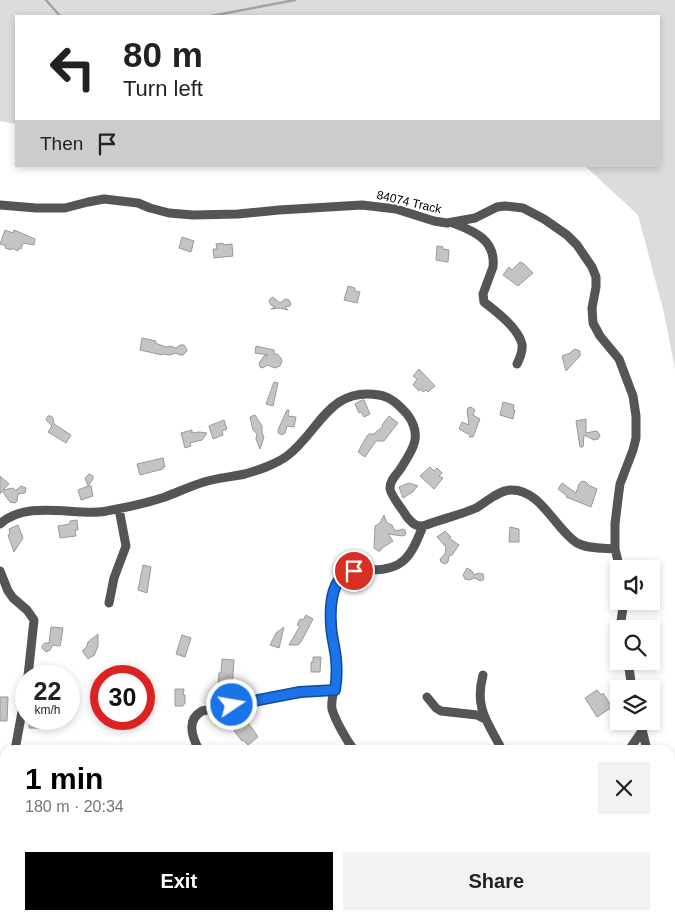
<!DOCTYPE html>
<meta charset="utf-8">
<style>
:root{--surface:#fff;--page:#f2f2f2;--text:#222;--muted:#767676;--accent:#000}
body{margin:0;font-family:Helvetica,sans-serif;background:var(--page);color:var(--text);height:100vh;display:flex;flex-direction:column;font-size:19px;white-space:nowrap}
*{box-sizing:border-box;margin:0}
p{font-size:16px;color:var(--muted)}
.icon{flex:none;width:28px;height:28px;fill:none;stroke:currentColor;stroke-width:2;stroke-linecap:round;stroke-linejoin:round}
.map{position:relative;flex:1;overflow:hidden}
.details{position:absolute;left:0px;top:745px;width:675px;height:175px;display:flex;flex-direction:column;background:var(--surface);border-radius:15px 15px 0 0;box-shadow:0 2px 8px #0003}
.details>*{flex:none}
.guide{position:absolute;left:15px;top:15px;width:645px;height:152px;border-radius:0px;box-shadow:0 2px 8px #0003;background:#fff;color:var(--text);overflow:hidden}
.buttons{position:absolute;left:610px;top:560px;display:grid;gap:10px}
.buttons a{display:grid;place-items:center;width:50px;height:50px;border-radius:0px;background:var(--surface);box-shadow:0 2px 8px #0003;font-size:25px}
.speed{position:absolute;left:15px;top:665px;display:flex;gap:10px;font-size:25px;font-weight:700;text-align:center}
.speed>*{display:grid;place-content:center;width:65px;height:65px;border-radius:50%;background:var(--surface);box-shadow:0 2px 8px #0003;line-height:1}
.speed small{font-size:12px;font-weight:400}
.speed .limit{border:8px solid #d22;background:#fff;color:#111}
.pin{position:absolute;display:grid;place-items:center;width:42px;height:42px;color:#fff;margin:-21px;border:2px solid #fff;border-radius:50%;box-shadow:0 1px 5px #0007}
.me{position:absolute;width:55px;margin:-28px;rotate:78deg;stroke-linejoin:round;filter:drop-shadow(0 0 4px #0008)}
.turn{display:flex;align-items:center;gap:18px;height:105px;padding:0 25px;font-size:22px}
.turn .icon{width:65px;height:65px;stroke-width:2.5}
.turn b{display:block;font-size:35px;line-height:42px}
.then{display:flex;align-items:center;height:48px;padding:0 25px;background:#0003;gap:10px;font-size:19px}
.round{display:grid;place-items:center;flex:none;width:52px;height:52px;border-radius:0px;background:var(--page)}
.head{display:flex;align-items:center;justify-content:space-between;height:85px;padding:0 25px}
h1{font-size:30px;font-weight:700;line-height:38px;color:var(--accent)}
.primary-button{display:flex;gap:10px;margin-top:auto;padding:10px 25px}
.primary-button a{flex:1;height:58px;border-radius:0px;background:var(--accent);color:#fff;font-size:20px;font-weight:700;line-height:58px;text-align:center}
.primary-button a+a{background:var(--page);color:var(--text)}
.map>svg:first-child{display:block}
.green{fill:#dcdcdc}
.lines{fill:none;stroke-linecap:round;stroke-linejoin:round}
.stream{stroke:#a3a3a3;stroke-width:2.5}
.building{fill:#c4c4c4;stroke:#999}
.minor{stroke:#555;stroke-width:9}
.route-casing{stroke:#114b97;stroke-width:12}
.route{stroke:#1a73e8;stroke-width:9}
.labels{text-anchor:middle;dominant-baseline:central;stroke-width:4;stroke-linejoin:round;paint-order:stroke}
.street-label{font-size:12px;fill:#000;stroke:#fff}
</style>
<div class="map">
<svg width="675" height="920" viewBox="0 0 675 920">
<rect width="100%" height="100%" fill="#fff"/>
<path class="green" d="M0,0H675V369L664,313L638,215L585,166H659V16H16V124L0,121Z"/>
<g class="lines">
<path class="stream" d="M46,0L60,16
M211,16L295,0"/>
</g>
<path class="building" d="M5,230L13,233L14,230L35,239L34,245L23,243L21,249L19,248L18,251L12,248L11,250L5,248L6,246L0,244Z
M182,237L194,241L191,252L179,248Z
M223,243V245L232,244L233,256L214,258L213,249H217L216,244Z
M437,246L443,247V249L449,250L448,262L436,260Z
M520,262L524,264L533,273L518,286L503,275L509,267L512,270Z
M348,286L355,288V291L360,292L357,303L344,300Z
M273,297L280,303L285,299L289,300L291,304L290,306L285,307L288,310L280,308L271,309L275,307L271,305L269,301L270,299Z
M142,338L156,341L155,343L166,347L170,346L176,348L180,345H184L186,348L187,351L183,355H180L176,353L170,355L163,354L162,355L140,350Z
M256,346L274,350V354H277L281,358L282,361L280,366L275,368L267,365L263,368L260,367L259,363L264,356L268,355L255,353Z
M575,349L580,351V356L566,371L562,356L570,353L572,351Z
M419,369L435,386L428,392L426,390L423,392L421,389L419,391L413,385L417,379L413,376Z
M274,382L278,383L273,406L266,404Z
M362,400H364L370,414L364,417L361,412L359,413L355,404Z
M503,402L514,405L513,410H515L513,419L500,415Z
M471,407L475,410L473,415L480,419L473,437L471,436L470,438V435L459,429L462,422L469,425L467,410L468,408Z
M287,410H289L288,416L296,417L294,427L287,426L285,433L282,435L278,433V430Z
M255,415L262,426V433L264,437L260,449L256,439L257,434L253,430L250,417Z
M48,416H51L53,418L54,424L71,435L66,443L48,432L52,426L46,420Z
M389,416L398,423L384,441H376L365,457L358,452L367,436L369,434H374L383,426L382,425Z
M586,419V433L596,431L598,432L600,436L598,439L594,440L584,435L583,447H580L576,421Z
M224,420L227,429L222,431L223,435L213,439L209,426Z
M192,430V433L199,432L207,433L202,440L190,443L191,446L185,448L181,433Z
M163,458L165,467H163V469L140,475L137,464Z
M430,467L434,471L437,468L442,473L439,476L443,478L434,489L420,476Z
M89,474L93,476V479L88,486H91L93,496L81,500L78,490L88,486L85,478Z
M0,476L9,484L3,490L13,488L15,491L21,486L26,488L25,493L18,494L17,501L15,503L10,502L2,491L0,494Z
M582,481L586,482L590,486L597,489L591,507L566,497L567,496L558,489L562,483L576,493L579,484Z
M409,483L418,486L414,490V491L403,498L399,487Z
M384,515L387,523L392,525L395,531L403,529L405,530L406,534L403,536L388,534L393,541L382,548L380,551H378L374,548L375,526L380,523Z
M77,520L78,530H75L76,536L60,538L58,526L70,524V521Z
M18,525L23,538L14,552L8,535L10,534L9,529Z
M510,527L519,529V542H509Z
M445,531L451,537L449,538L459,545L452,555L449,556L448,562L445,564L441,562L440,559L445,554L446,547L437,537Z
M143,565L151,567L147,593L138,590Z
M467,568L472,571L474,575L479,573L483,574L484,579L481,581L474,578L470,580L465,579L463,575Z
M653,579L660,603L651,606V580Z
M306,615L313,619L301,642L298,645H289L300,626L297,625L300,619L303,620Z
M51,627L63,628L61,641L60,646L53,645L50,650L46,652L42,648V646L45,643H49Z
M284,627L279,648L270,645L276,633Z
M98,634V646L94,656H92L88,659L83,652V650L86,648L88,642Z
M182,635L191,638L185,657L176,654Z
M313,657H321L320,672H311V662H313Z
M222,659L234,660L232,688L218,687L219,673H221Z
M175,689H184L183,695H185V704H183V706H175Z
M597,690L601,695L603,693L612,707L597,717L585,698Z
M0,697H8L7,721H0Z
M30,719H53L52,728L41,726V728H29Z
M246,720L254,731L258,737L248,745L243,740L242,741L234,731Z"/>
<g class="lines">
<path class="minor" d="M0,205L36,208H65L88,202L104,199L138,203L150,208L169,213L193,215L238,214L279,210L362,205L396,209L434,221L447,223L475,218L497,207L505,206L523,208L544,219L567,235L577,245L592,267L596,277V287L592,308L593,323L600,336L619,359L633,396L636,416V438L633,450L620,484L618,499L615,524V549L620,569
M453,223C473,231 496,239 493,267L483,294L484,302C497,312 518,328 522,344C523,351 520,358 517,364
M0,524C25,501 68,514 99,512C105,512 111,510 117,509C133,506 150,502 165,497C178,492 191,486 204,482C217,478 231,477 245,474C258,470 275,465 287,456C319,432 329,386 379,395C391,397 399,405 407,414C424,436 412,451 399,471C395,476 390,481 390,488C390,495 403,510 407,517C413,524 417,528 426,525C442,519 460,515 476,508C487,502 497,491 510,490C540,488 555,529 577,543C588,549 603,548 615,549
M0,571L8,591L13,598L27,610L34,620L28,676
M109,603L114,578L126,546L119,509
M622,629L621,621L624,601
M628,661L632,689
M483,675C474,709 488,722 502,750
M427,697L436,708L441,711L477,715L485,719
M640,721L647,750
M15,750L26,690
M199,750C192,737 186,720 202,711L300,691L335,690
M354,750C347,741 335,720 332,709C330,698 337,684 337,672C337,645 320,596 344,576C351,569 360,569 369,570C404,571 411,556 423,526
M629,750L642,731
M670,831L675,842
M0,901L5,880
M670,913L675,914
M245,920L261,915"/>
</g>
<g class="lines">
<g class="route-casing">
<path id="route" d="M232,705L300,692L335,690C337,679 337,669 336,659C335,647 331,635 331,624C330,609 331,586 343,576C346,573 350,572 354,571"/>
</g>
<use href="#route" class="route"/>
</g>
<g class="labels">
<g class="street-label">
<text transform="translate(409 202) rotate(13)">84074 Track</text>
</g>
</g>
</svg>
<div class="buttons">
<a><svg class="icon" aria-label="sound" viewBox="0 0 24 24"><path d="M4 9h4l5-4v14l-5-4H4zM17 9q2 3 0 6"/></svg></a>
<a><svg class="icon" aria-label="search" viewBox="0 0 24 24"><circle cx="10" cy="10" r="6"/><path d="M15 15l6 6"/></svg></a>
<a><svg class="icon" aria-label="layers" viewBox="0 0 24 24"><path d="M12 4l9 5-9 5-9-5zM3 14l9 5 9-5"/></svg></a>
</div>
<div class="speed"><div>22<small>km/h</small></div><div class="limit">30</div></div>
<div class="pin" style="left:354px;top:571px;background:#d93025"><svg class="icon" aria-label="arrive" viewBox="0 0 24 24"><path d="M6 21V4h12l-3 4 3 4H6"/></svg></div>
<svg class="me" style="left:232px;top:705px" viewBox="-20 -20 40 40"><circle r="17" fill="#1a73e8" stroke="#fff" stroke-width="3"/><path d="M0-11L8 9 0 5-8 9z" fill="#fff"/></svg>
<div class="guide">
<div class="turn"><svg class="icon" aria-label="left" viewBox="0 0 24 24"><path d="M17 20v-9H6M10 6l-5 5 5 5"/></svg><div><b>80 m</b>Turn left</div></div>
<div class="then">Then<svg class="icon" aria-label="arrive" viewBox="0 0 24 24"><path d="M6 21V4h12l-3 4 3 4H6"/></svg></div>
</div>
<section class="details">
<div class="head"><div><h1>1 min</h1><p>180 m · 20:34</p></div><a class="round"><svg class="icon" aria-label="close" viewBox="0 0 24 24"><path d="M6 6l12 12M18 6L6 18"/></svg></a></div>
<div class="primary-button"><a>Exit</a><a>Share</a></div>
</section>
</div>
